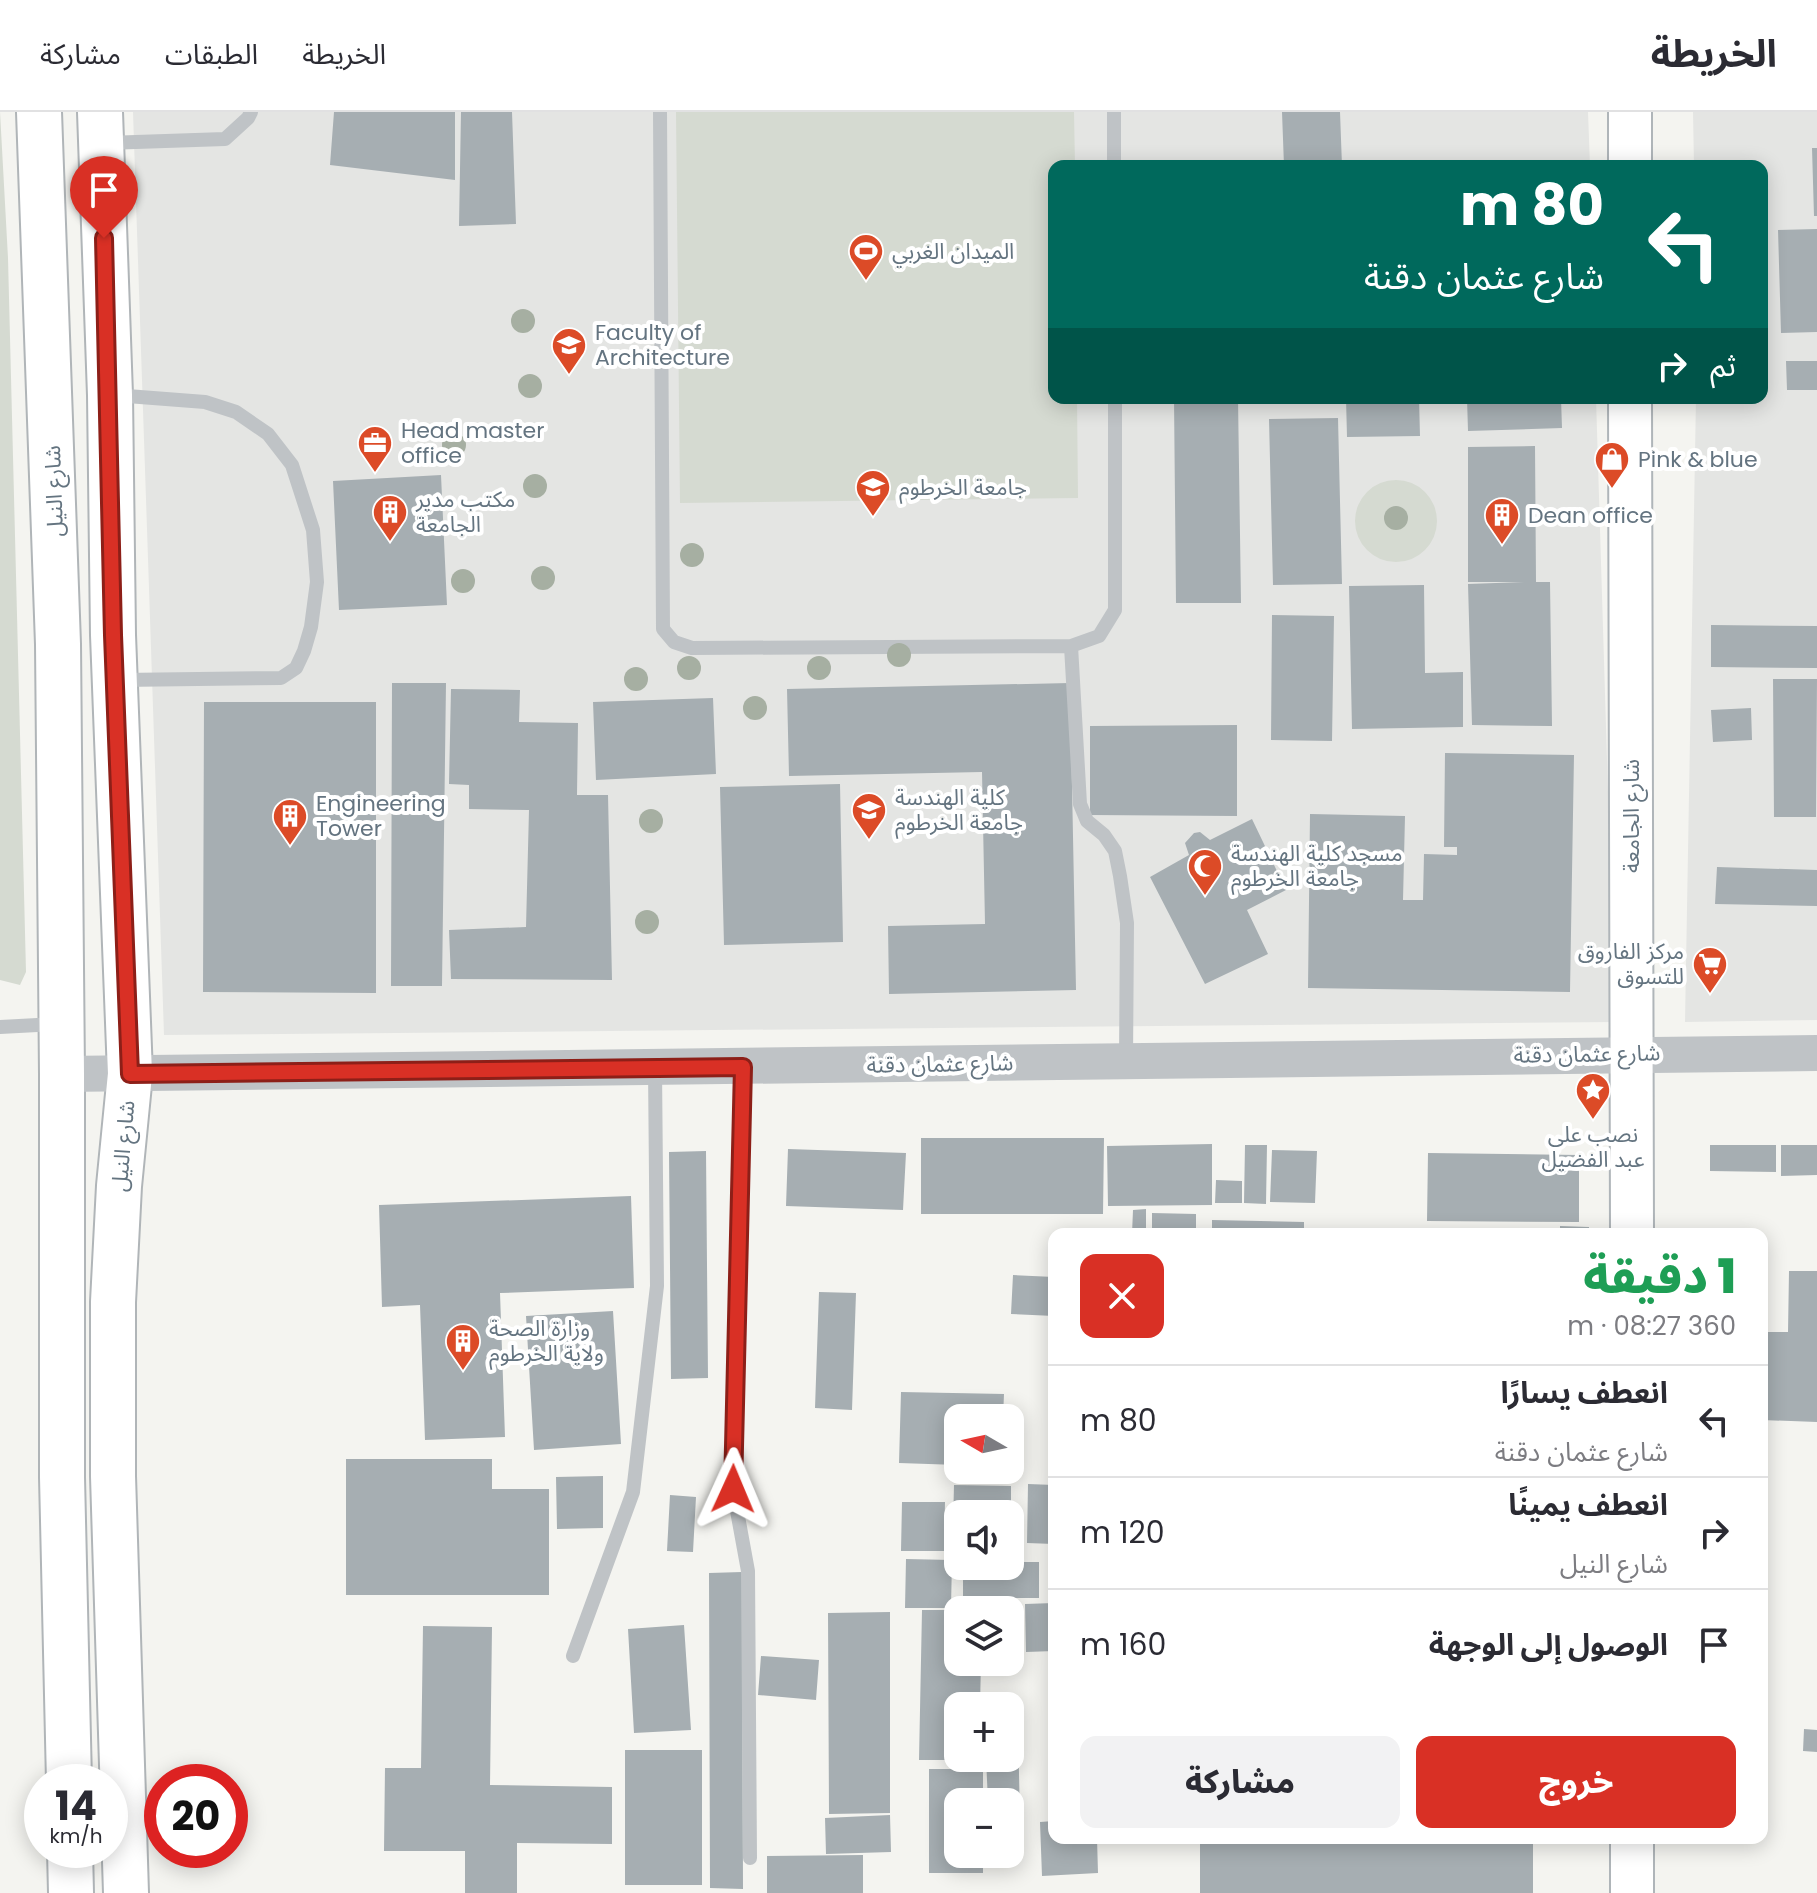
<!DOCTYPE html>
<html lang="ar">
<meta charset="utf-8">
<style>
:root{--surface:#fff;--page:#f2f2f3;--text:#2b2b33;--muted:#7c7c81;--line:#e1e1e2;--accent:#d93025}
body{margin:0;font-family:Poppins,"Noto Sans Arabic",sans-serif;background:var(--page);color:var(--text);direction:rtl;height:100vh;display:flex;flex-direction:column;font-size:30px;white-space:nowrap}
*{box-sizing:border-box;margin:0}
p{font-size:26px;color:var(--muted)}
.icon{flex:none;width:44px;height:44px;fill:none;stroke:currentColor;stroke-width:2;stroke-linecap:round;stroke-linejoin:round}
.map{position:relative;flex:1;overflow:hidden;direction:ltr}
.side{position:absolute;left:1048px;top:1116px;width:720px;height:616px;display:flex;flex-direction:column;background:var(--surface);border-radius:16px;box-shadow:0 4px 20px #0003;direction:rtl}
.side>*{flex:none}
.guide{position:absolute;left:1048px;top:48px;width:720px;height:244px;border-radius:16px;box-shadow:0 4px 20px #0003;direction:rtl;background:#00695c;color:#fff;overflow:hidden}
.needle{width:52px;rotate:279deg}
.fabs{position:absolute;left:944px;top:1292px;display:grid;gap:16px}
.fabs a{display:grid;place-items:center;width:80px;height:80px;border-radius:16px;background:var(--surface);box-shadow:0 4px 20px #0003;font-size:40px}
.speed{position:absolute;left:24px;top:1652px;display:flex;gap:16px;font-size:40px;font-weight:700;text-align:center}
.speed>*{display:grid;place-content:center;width:104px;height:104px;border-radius:50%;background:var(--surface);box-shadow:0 4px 20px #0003;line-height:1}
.speed small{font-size:20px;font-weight:400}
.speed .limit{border:12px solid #d22;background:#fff;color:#111}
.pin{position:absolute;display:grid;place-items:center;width:68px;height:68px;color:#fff;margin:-82px -34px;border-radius:50% 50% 50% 0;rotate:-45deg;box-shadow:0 0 8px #0007}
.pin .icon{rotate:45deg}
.me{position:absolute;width:88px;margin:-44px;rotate:1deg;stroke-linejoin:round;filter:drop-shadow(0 0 6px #0008)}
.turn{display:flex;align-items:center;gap:28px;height:168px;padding:0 32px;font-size:36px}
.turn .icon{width:104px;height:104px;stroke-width:2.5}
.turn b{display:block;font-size:56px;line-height:68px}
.then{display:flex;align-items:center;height:76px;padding:0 32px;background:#0003;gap:16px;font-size:30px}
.round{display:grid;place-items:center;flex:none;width:84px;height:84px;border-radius:16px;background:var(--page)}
.head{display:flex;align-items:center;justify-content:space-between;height:136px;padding:0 32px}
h1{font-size:48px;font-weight:800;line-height:60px;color:#1e9e55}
.button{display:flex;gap:16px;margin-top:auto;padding:16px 32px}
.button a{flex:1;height:92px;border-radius:16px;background:var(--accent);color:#fff;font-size:32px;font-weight:800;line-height:92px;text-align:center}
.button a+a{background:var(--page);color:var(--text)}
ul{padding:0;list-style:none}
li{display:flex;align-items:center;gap:24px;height:112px;padding:0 32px;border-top:2px solid var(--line)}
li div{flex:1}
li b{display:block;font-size:30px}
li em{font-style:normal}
header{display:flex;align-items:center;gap:48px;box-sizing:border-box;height:112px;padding:0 40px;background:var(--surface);border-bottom:2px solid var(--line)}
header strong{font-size:38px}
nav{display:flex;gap:44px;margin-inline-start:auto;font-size:28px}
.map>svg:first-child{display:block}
.built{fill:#e4e5e3}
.green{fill:#d5dad1}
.building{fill:#a6aeb2}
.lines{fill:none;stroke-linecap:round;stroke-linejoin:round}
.secondary-casing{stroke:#afb5b9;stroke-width:46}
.primary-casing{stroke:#b0b5b8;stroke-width:48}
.service{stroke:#bfc3c6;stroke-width:14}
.tertiary{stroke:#bfc3c6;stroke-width:36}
.secondary{stroke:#fff;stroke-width:42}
.primary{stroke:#fff;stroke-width:44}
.tree{fill:#a6afa2}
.route-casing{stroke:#8d1f18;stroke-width:20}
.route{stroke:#d93025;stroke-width:14}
.labels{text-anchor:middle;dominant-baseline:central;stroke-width:8;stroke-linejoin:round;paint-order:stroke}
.poi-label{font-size:22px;fill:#647480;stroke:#fff;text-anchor:start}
.street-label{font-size:22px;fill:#647480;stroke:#fff}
</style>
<header>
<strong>الخريطة</strong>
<nav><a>الخريطة</a><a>الطبقات</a><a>مشاركة</a></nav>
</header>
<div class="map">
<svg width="1817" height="1781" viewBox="0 0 1817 1781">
<rect width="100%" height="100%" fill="#f4f4f0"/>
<path class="built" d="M133,0H1588L1590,54H1054V286H1596L1615,910L164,923Z
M1693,0H1817V908L1685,910L1696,286H1762V54H1694Z"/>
<path class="green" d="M0,0L8,146L26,860L20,873L0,868Z
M676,0H1074L1075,54H1054V286H1077L1078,386L680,391Z
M1355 409a41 41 0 1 1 82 0a41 41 0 1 1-82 0Z"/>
<path class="building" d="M334,0H455V68L330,53Z
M461,0H512L516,112L459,114Z
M1282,0H1340L1342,54H1284Z
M1812,36H1817V104H1814Z
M1817,117V220L1781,221L1778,118Z
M1786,249H1817V278H1787Z
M1174,286H1238L1241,491H1176Z
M1346,286H1419L1420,324L1347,325Z
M1467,286H1561L1562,316L1468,319Z
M1338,306L1342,472L1273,473L1269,307Z
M1535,334L1536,470H1550L1552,614L1472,613L1468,472L1524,470H1468V335Z
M441,363L447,493L339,498L333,369Z
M1424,473L1425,561L1463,560V615L1352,617L1349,474Z
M1272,503L1334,504L1332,629L1271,628Z
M1711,513L1817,514V556L1711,555Z
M1773,567H1817L1816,705H1774Z
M392,571H446L442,874H391Z
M1070,571L1076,878L889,882L888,814L985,812L982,660L789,664L787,577Z
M451,577L520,578L519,610L578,611L577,683H608L612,868L451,867L449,818L526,815L529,698L469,697V673L449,672Z
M713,586L716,662L596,668L593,590Z
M204,590H376V881L203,880Z
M1751,596L1752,628L1713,630L1711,598Z
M1237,613V704L1090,703V614Z
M1445,641L1574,643L1570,880L1308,876L1310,702L1405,704L1403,788H1423L1424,742L1457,743V735H1444Z
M840,672L843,830L724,833L720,675Z
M1252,707L1286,778L1247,798L1268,842L1205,872L1150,765L1189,743L1185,731L1194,721L1200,720L1210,728Z
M1717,755L1817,758V794L1715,792Z
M921,1026H1104L1103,1102H921Z
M1212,1032V1093L1108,1094L1107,1034Z
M1245,1033H1267L1266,1092L1244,1091Z
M1710,1033H1776V1060L1710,1059Z
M1781,1033H1817V1063L1781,1064Z
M788,1037L906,1041L903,1098L786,1094Z
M1272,1038L1317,1039L1315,1091L1270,1090Z
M706,1039L708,1266L671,1267L669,1040Z
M1428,1041L1579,1043V1110L1427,1109Z
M1216,1068L1242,1069V1091H1215Z
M631,1084L634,1176L500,1181L505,1325L425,1328L420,1193L382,1195L379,1093Z
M1146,1097V1122H1132L1133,1098Z
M1152,1101L1196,1102V1122H1152Z
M1212,1108L1304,1110V1122H1212Z
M1560,1114L1589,1115V1122H1560Z
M1789,1159H1817V1310L1762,1308V1220H1788Z
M1013,1163L1054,1165V1204L1011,1202Z
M819,1180L856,1181L852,1298L815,1296Z
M613,1199L621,1332L534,1338L526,1204Z
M901,1280L1004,1282L1003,1306H958V1353L899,1351Z
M346,1347H492V1377H549V1483H346Z
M603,1364V1416L557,1417L556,1365Z
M1028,1372L1054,1373V1432L1027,1431Z
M954,1373L1011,1374V1402H958V1412H953Z
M670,1383L696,1385L693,1440L667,1439Z
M902,1390H945L944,1439H901Z
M954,1418H958V1444H954Z
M906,1447L952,1448L951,1496H905Z
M1010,1450H1039V1486H963V1454H1010Z
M742,1460L743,1777L710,1776L709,1461Z
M1054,1491V1539L1026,1540L1025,1492Z
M922,1498H958V1550H981L980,1594H958V1648H919Z
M890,1500V1701L829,1702L828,1501Z
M684,1513L691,1618L634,1621L628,1517Z
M423,1514L492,1515L490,1673L612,1675V1732L517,1731V1781H465V1739H384L385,1656H421Z
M761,1544L819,1548L816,1588L758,1583Z
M1018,1615L1020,1708H1010V1690H988L986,1646H1010V1616Z
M1804,1617L1817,1618V1640L1803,1639Z
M625,1638H702V1773H625Z
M929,1657H983V1690H958V1742H983V1761H929Z
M890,1703L891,1740L826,1742L825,1706Z
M1054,1709V1726H1097L1098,1761L1042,1764L1040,1710Z
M1200,1726H1533V1781H1200Z
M863,1743V1781H767V1744Z"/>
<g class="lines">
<g class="secondary-casing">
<path id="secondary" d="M1630,0V54
M1630,286L1632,1122
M1632,1781V1726"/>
</g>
<g class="primary-casing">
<path id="primary" d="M39,0L58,532L62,962V1365L69,1670
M100,0L110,283L113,523L130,962L119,1074L113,1190V1364L126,1781
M70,1738L71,1781"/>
</g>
<path class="service" d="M660,0L663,517L674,530L692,536L1071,534L1099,524L1115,498V286
M1114,0V54
M106,31L225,27L248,6L251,0
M114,283L205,290L236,300L268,322L292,353L313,418L317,470L311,515L304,539L296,556L281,566L120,568
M1071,534L1080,692L1087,709L1104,723L1115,739L1120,764L1127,811L1126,949
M0,915L56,912
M743,955L733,1377L748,1459L750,1746
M573,1544L633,1380L657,1174L655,956"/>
<path class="tertiary" d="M62,962L1817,941"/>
<use href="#secondary" class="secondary"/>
<use href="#primary" class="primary"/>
</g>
<g class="tree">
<circle cx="523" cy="209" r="12"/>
<circle cx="530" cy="274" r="12"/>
<circle cx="454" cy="333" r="12"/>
<circle cx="535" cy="374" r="12"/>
<circle cx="1396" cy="406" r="12"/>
<circle cx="692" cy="443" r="12"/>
<circle cx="543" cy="466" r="12"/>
<circle cx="463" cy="469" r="12"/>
<circle cx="899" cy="543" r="12"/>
<circle cx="689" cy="556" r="12"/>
<circle cx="819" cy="556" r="12"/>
<circle cx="636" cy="567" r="12"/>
<circle cx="755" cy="596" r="12"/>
<circle cx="651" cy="709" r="12"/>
<circle cx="647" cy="810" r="12"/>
</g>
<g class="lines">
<g class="route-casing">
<path id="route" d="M104,126L113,523L130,962L743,955L733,1377"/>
</g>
<use href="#route" class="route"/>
</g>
<defs>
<g id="stadium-pin" transform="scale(1.8)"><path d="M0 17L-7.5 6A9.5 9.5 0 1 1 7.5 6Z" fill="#dc4b27" stroke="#fff"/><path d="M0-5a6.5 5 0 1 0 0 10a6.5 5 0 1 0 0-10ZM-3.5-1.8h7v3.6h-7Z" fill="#fff"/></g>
<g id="university-pin" transform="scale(1.8)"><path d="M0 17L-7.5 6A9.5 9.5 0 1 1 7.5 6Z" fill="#dc4b27" stroke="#fff"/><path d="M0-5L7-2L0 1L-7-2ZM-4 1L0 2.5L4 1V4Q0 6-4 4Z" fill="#fff"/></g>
<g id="office-pin" transform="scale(1.8)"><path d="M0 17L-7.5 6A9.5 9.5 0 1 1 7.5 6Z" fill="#dc4b27" stroke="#fff"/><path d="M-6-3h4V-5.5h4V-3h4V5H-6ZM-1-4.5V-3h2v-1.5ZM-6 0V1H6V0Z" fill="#fff"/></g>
<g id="shop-pin" transform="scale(1.8)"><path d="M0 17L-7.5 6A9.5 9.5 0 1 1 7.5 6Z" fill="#dc4b27" stroke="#fff"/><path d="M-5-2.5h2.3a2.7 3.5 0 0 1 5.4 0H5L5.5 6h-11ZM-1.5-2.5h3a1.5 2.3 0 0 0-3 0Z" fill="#fff"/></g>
<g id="building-pin" transform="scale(1.8)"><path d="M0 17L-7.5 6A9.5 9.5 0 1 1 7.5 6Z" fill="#dc4b27" stroke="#fff"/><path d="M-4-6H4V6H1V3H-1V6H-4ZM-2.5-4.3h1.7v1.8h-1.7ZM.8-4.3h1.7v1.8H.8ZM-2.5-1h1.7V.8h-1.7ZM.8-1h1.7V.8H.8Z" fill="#fff"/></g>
<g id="mosque-pin" transform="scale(1.8)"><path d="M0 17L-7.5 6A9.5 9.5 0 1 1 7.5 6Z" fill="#dc4b27" stroke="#fff"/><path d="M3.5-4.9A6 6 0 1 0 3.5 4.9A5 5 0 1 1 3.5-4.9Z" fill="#fff"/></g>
<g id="supermarket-pin" transform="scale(1.8)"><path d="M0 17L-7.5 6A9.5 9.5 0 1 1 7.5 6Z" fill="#dc4b27" stroke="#fff"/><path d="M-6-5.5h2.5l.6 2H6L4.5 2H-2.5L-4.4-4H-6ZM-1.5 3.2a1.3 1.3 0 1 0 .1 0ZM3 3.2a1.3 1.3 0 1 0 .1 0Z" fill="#fff"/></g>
<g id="sight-pin" transform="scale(1.8)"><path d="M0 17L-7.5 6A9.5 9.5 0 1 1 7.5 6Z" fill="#dc4b27" stroke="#fff"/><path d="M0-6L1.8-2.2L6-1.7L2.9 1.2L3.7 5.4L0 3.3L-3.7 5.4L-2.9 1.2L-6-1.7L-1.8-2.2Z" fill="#fff"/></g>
</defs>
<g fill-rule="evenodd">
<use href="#stadium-pin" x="866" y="139"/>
<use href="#university-pin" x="569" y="233"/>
<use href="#office-pin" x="375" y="331"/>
<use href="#shop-pin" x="1612" y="347"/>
<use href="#university-pin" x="873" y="375"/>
<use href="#building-pin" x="390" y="400"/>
<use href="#building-pin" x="1502" y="403"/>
<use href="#university-pin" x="869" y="698"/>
<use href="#building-pin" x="290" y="704"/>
<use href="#mosque-pin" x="1205" y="754"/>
<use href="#supermarket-pin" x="1710" y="852"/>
<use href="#sight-pin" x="1593" y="978"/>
<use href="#building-pin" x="463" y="1229"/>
</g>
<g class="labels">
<g class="poi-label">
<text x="892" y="139">الميدان الغربي</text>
<text x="595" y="220">Faculty of<tspan x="595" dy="25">Architecture</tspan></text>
<text x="401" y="318">Head master<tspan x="401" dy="25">office</tspan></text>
<text x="1638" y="347">Pink &amp; blue</text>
<text x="899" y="375">جامعة الخرطوم</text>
<text x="416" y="387">مكتب مدير<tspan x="416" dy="25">الجامعة</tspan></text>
<text x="1528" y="403">Dean office</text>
<text x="895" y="685">كلية الهندسة<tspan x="895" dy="25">جامعة الخرطوم</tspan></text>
<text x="316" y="691">Engineering<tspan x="316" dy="25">Tower</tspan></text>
<text x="1231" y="741">مسجد كلية الهندسة<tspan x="1231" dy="25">جامعة الخرطوم</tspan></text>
<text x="1684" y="839" text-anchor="end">مركز الفاروق<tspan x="1684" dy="25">للتسوق</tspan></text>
<text x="1593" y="1022" text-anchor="middle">نصب علي<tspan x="1593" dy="25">عبد الفضيل</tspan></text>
<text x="489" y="1216">وزارة الصحة<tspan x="489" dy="25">ولاية الخرطوم</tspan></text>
</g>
<g class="street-label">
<text transform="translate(54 379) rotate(-92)">شارع النيل</text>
<text transform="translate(1631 704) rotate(-90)">شارع الجامعة</text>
<text transform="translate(1587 942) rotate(-1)">شارع عثمان دقنة</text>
<text transform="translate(940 952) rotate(-1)">شارع عثمان دقنة</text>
<text transform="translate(123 1034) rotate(-85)">شارع النيل</text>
</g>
</g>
</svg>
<div class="fabs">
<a><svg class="needle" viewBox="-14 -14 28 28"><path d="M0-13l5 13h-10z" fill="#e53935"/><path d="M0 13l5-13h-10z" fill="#7c7c81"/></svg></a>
<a><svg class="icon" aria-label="sound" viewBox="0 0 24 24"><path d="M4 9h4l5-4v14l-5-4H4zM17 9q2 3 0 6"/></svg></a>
<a><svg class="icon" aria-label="layers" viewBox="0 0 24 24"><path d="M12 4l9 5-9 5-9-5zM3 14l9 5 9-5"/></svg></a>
<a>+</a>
<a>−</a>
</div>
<div class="speed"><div>14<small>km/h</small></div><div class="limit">20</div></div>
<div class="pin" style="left:104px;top:126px;background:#d93025"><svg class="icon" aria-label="arrive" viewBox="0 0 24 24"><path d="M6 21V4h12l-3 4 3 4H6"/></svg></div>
<svg class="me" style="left:733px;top:1377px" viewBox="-20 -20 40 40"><path d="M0-17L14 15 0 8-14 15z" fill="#d93025" stroke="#fff" stroke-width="4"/></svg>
<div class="guide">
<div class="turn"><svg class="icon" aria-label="left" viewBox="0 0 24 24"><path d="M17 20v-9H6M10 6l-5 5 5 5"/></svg><div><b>80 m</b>شارع عثمان دقنة</div></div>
<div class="then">ثم<svg class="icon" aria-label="right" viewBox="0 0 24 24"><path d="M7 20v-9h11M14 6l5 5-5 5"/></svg></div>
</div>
<section class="side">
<div class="head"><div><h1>1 دقيقة</h1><p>360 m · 08:27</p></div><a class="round" style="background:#d93025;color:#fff"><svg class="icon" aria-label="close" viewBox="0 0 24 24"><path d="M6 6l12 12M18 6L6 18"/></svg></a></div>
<ul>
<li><svg class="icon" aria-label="left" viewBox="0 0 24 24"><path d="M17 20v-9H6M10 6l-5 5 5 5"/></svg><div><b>انعطف يسارًا</b><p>شارع عثمان دقنة</p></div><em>80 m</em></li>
<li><svg class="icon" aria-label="right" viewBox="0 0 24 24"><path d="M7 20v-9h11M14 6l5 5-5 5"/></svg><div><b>انعطف يمينًا</b><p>شارع النيل</p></div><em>120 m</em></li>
<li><svg class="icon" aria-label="arrive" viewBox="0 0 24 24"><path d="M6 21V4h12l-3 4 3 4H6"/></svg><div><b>الوصول إلى الوجهة</b></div><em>160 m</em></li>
</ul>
<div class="button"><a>خروج</a><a>مشاركة</a></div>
</section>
</div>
